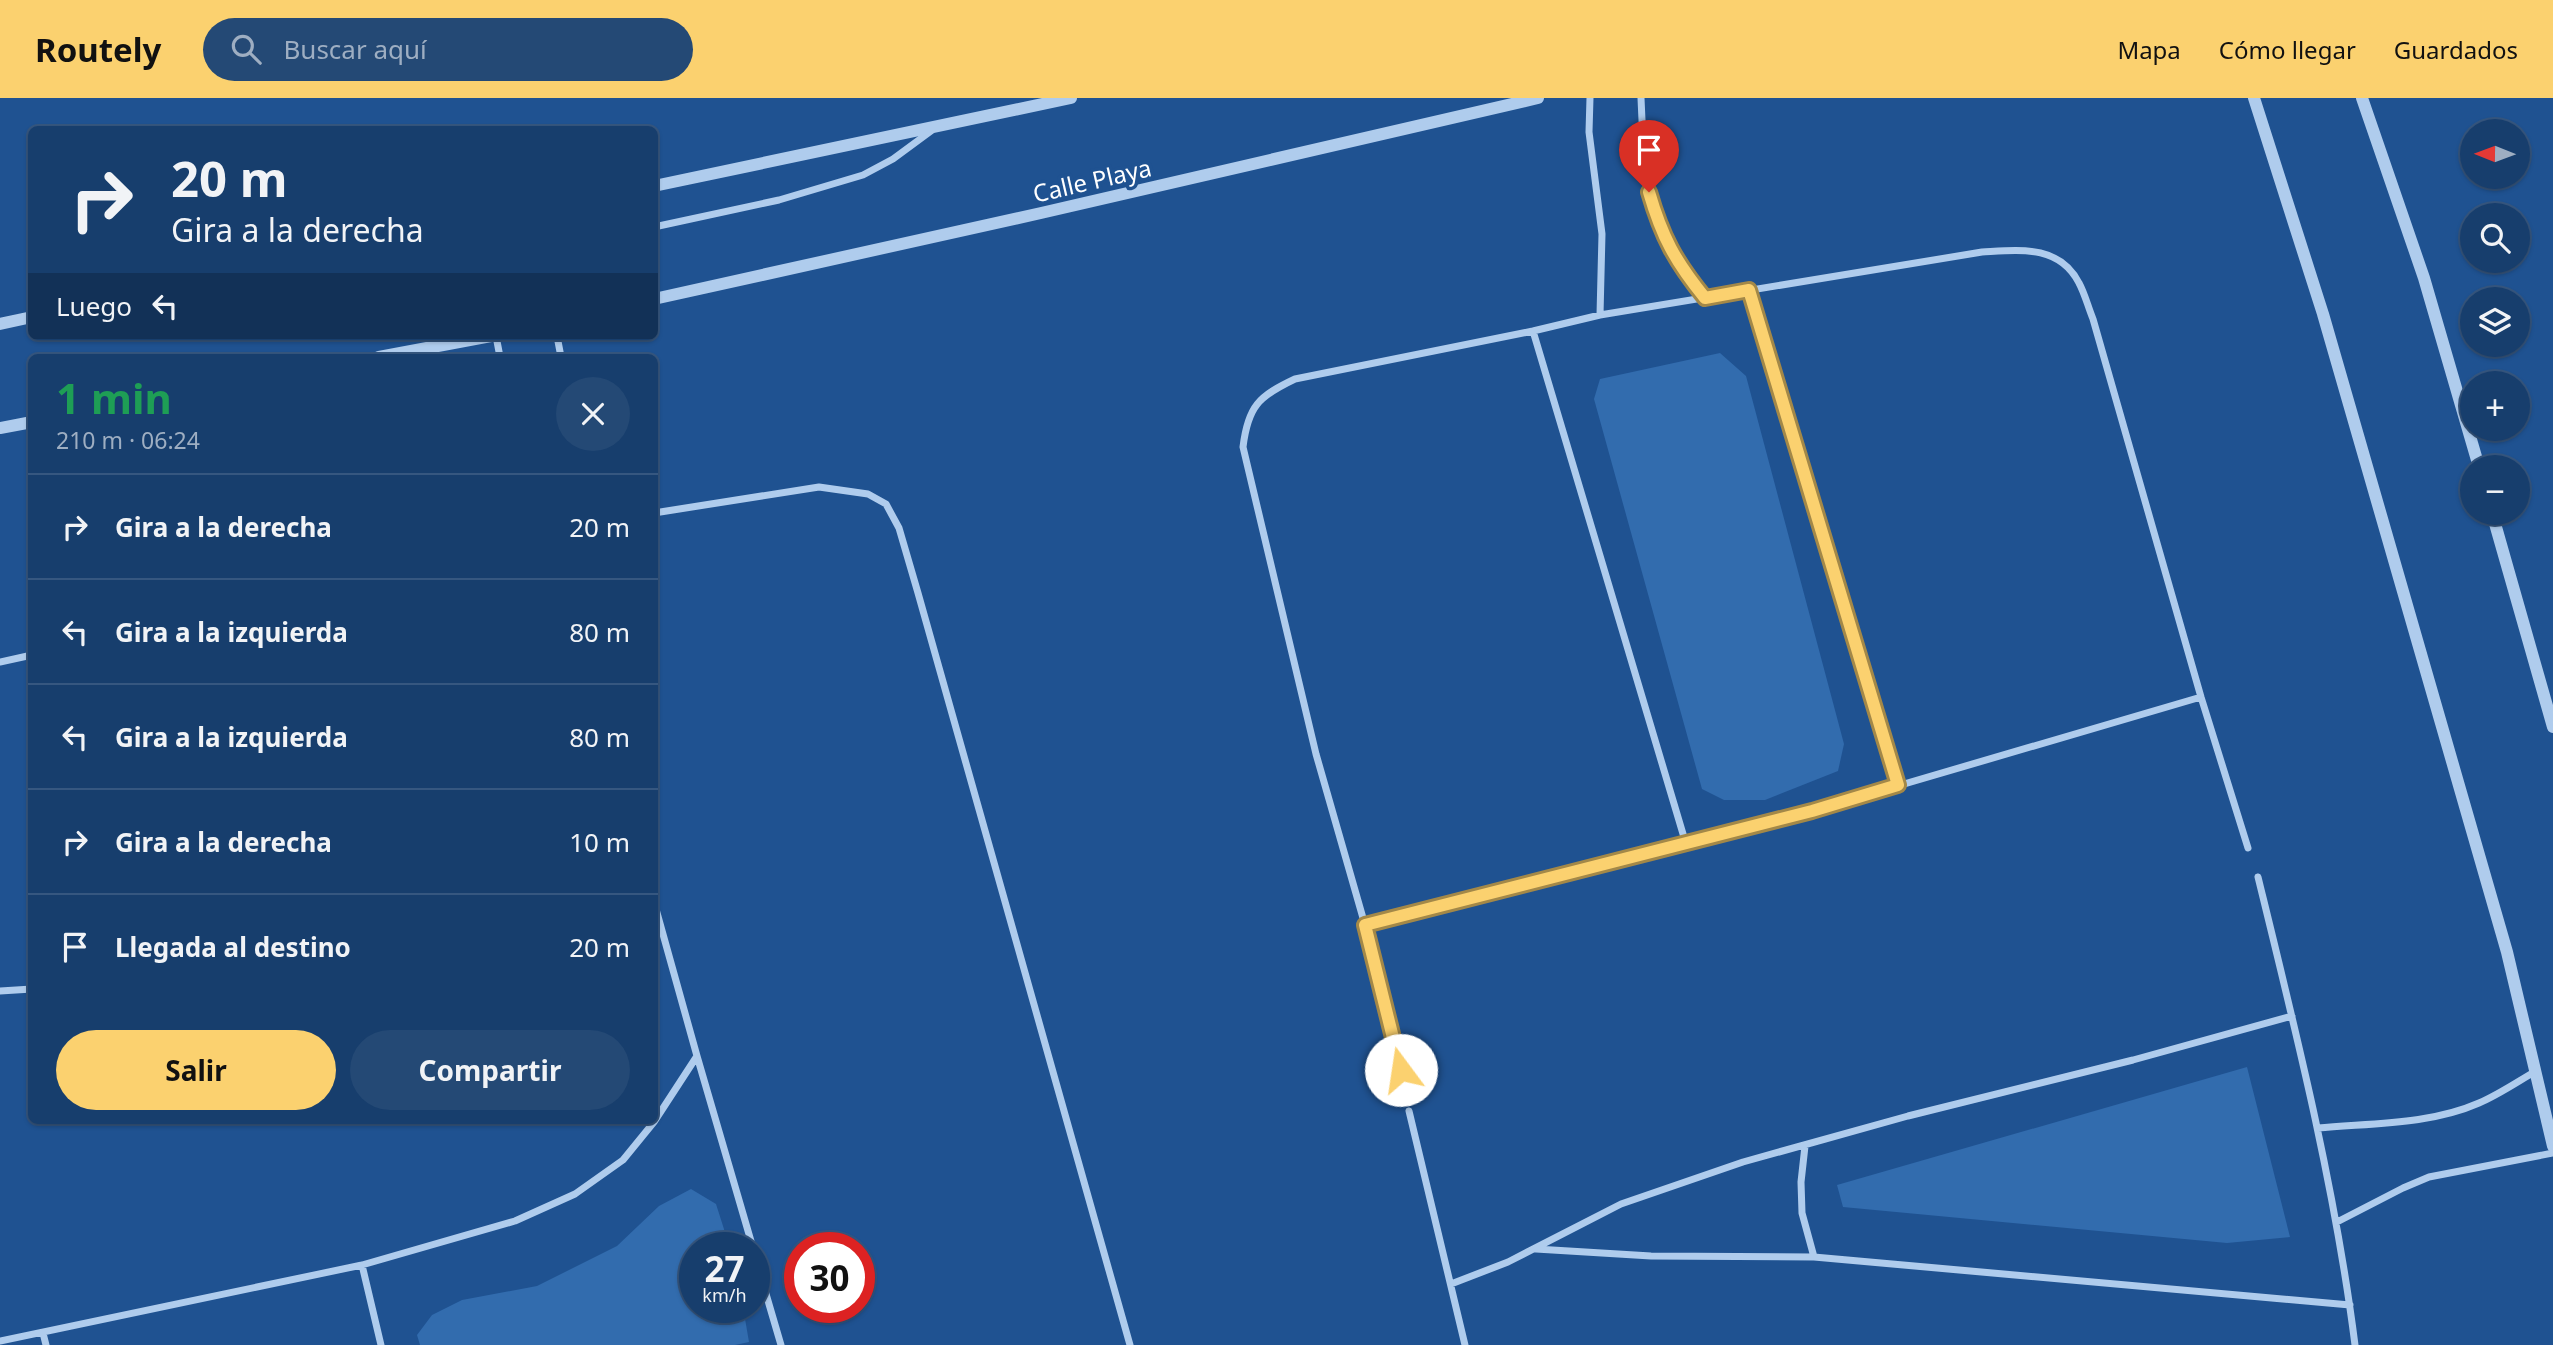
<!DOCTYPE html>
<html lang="es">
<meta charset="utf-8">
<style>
:root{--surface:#173e6d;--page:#244975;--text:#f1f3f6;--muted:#9eaec2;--line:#365780;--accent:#fbd16f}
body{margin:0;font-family:"Noto Sans",sans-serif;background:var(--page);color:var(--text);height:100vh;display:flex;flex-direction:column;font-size:26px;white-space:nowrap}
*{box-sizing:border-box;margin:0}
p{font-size:23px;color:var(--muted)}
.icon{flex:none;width:38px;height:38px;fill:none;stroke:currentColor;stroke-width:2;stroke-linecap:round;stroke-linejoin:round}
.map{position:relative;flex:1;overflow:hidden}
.panel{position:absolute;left:28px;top:256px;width:630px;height:770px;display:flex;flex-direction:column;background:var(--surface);border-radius:10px;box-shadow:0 2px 5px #0004,0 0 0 2px var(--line)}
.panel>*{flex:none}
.top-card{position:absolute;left:28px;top:28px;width:630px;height:214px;border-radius:10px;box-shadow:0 2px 5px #0004,0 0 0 2px var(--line);background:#173e6d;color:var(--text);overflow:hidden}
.needle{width:46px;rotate:271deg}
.fabs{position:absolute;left:2460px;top:21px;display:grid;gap:14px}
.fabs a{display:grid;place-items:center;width:70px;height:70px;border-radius:50%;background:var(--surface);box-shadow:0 2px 5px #0004,0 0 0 2px var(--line);font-size:35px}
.speed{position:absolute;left:679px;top:1134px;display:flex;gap:14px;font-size:35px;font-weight:700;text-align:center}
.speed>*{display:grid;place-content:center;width:91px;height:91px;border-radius:50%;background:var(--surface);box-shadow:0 2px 5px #0004,0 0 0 2px var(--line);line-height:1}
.speed small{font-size:18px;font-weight:400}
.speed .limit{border:10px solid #d22;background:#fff;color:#111}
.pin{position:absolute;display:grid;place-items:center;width:60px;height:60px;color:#fff;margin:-72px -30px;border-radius:50% 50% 50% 0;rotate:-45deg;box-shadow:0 0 7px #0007}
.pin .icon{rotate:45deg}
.me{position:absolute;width:77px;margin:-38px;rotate:346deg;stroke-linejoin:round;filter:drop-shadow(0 0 5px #0008)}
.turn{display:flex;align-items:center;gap:24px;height:147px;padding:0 28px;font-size:32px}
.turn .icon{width:91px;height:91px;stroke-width:2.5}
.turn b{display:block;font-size:49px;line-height:60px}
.then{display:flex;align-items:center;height:66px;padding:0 28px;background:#0003;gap:14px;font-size:26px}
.round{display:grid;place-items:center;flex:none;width:74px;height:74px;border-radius:37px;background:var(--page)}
.overview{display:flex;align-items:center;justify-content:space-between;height:119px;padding:0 28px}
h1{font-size:42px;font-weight:700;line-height:52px;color:#1e9e55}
.cta{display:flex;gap:14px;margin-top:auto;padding:14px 28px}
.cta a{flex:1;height:80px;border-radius:42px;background:var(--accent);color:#111;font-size:28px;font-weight:700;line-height:80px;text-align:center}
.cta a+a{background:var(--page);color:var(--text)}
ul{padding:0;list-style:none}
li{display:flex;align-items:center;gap:21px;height:105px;padding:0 28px;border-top:2px solid var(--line)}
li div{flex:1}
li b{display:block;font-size:26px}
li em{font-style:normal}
header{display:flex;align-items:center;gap:42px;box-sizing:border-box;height:98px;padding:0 35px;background:var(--accent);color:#111}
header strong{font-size:33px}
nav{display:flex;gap:38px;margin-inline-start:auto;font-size:24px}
.search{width:490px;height:63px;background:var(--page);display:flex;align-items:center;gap:18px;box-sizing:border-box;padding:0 24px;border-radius:38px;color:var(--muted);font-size:26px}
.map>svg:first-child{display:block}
.green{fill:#326cae}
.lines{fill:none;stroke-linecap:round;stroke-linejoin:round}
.minor{stroke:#afcced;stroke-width:7}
.tertiary{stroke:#afcced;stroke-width:12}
.route-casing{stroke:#a38848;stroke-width:18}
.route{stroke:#fbd16f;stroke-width:12}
.labels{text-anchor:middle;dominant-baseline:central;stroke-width:7;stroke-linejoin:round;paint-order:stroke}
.street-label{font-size:24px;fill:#fff;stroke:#1f5291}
</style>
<header>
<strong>Routely</strong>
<div class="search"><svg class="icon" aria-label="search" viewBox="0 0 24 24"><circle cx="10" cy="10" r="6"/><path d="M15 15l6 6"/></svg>Buscar aquí</div>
<nav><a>Mapa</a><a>Cómo llegar</a><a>Guardados</a></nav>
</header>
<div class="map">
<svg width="2553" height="1247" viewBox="0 0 2553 1247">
<rect width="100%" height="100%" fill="#1f5291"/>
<path class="green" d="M1720,255L1746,278L1844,646L1838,673L1765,702H1724L1702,691L1594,301L1600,281Z
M2247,969L2290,1139L2227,1145L1843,1109L1837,1087Z
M691,1091L716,1106L730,1150H695V1209H743L749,1244L735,1247H420L417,1237L432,1217L462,1202L537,1188L617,1148L659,1108Z"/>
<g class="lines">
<path class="minor" d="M1590,0L1589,34L1602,136L1600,217
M1641,0C1643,44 1644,89 1660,130C1670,157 1688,178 1705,200
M654,129L779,102L863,77L893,61L931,33
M1749,192L1898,687
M1533,233L1686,746
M496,238L500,259
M557,238L561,259
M654,415L819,389L868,396L886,406L899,430L918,495L1130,1247
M0,564L32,557
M2258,779C2296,934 2335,1089 2355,1247
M1365,827L1812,713L2201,599
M0,893L32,891
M697,958L753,1150
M1401,972L1365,827L1316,656L1243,349C1248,308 1259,298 1295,281L1533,233L1600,217L1982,154C2018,152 2059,146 2079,185C2085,196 2088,209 2093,221L2201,599L2248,750
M1409,1013L1465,1247
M2318,1030C2370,1025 2429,1027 2479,1005C2498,997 2517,984 2536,973
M1805,1048L1801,1084L1802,1115L1814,1159
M2337,1124L2403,1090L2429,1079L2553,1055
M1536,1151L1651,1158L1814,1159L2350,1207
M754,1155L781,1247
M362,1167L381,1247
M1451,1186L1508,1164L1621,1106L1743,1064L1908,1018L2133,962L2292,918
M43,1235L46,1247
M0,1243L362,1167L515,1123L575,1096L623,1062L654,1024L697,958L654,804"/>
<path class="tertiary" d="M2254,0L2323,216L2507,854L2553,1048
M2362,0L2424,180L2479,369
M654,88L1071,0
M654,201L1041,115L1538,0
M0,226L32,219
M379,259L491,238
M0,330L32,324
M2492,415L2553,629"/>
</g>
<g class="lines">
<g class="route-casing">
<path id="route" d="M1401,972L1365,827L1812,713L1898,687L1749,192L1705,200C1675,163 1662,139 1649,94"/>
</g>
<use href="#route" class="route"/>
</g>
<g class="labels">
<g class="street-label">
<text transform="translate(1092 82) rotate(-13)">Calle Playa</text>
</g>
</g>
</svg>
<div class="fabs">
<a><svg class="needle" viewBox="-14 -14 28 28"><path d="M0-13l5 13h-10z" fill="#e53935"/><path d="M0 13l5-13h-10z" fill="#9eaec2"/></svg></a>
<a><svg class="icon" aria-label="search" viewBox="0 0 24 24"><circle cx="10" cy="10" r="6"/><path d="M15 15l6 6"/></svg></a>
<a><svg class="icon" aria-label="layers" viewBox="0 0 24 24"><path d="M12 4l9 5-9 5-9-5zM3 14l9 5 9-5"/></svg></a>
<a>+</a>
<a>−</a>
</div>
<div class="speed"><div>27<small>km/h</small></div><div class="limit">30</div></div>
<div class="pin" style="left:1649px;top:94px;background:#d93025"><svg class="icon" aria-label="arrive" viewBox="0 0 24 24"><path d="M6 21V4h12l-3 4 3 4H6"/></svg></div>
<svg class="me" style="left:1401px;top:972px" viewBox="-20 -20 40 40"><circle r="19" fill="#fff"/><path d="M0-13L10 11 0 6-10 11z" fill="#fbd16f"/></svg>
<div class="top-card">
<div class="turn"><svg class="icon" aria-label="right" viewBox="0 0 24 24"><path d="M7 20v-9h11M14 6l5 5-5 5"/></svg><div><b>20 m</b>Gira a la derecha</div></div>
<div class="then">Luego<svg class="icon" aria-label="left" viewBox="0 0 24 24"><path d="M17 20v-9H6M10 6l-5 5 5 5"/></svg></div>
</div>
<section class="panel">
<div class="overview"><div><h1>1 min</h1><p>210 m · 06:24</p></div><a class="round"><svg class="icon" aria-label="close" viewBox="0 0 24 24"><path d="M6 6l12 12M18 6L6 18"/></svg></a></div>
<ul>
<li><svg class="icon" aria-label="right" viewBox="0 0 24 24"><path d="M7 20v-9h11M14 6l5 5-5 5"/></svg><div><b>Gira a la derecha</b></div><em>20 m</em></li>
<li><svg class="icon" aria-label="left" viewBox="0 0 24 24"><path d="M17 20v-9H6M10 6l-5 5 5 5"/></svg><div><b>Gira a la izquierda</b></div><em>80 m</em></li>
<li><svg class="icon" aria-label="left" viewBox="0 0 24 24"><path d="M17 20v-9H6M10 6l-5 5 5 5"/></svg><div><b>Gira a la izquierda</b></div><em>80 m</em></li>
<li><svg class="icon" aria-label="right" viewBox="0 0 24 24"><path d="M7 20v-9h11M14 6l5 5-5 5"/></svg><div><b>Gira a la derecha</b></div><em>10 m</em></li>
<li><svg class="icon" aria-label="arrive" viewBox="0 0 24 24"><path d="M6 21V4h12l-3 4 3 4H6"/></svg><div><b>Llegada al destino</b></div><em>20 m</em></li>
</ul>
<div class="cta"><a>Salir</a><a>Compartir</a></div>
</section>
</div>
